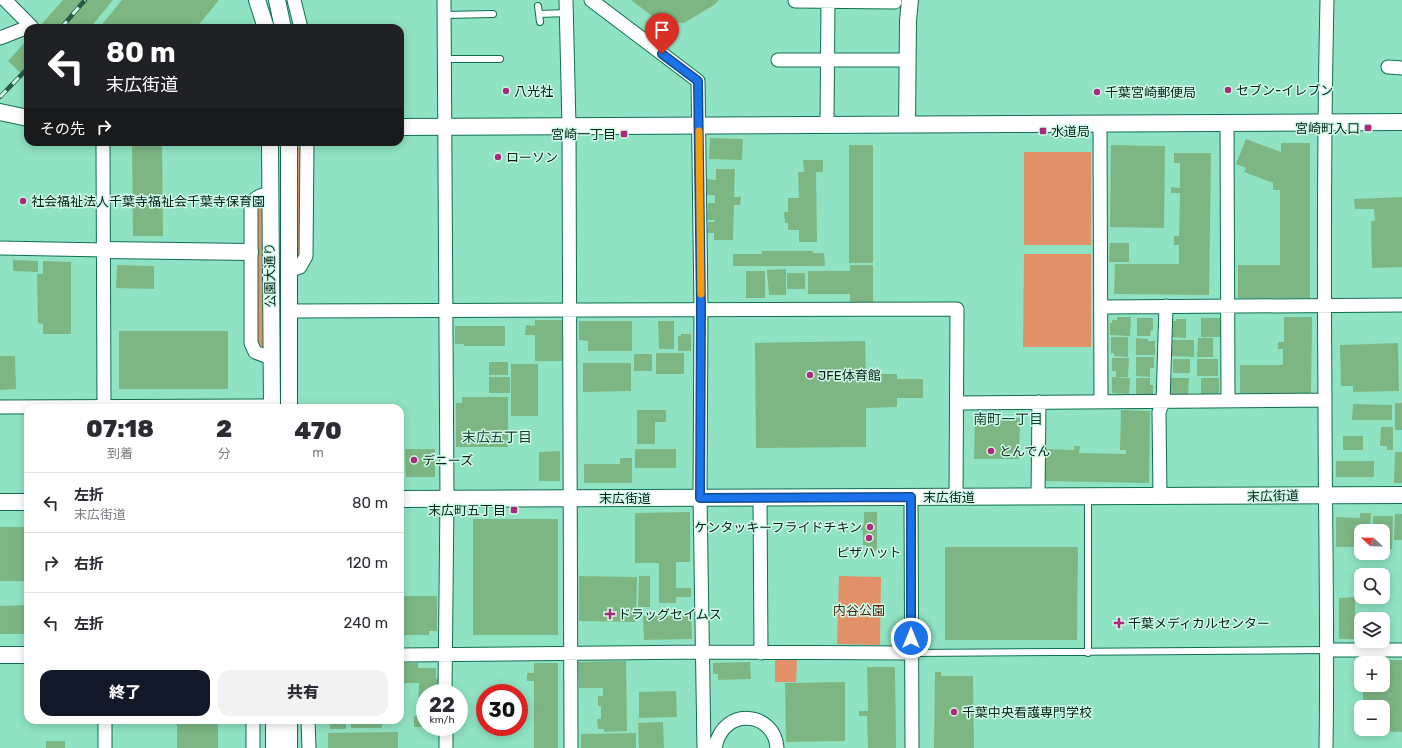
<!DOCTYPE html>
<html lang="ja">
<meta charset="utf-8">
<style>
:root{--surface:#fff;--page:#f2f2f3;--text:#2b2b33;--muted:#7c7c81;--line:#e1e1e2;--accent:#111827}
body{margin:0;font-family:Rubik,"Noto Sans JP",sans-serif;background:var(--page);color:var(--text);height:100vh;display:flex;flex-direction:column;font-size:15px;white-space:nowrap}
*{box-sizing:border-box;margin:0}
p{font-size:13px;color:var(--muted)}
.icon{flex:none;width:22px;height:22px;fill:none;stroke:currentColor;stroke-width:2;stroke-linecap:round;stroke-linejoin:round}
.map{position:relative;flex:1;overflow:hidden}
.side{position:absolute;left:24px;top:404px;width:380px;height:320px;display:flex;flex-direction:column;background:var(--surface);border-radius:12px;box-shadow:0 2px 10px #0003}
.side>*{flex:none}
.hud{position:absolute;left:24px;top:24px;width:380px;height:122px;border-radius:12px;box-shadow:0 2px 10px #0003;background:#202124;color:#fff;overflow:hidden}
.needle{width:26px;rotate:292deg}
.fabs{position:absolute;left:1354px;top:524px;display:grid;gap:8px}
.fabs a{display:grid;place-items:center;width:36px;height:36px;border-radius:8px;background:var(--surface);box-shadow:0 2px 10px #0003;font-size:20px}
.speed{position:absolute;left:416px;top:684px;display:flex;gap:8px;font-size:20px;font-weight:700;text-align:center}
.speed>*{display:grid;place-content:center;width:52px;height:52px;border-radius:50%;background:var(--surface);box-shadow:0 2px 10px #0003;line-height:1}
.speed small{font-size:10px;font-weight:400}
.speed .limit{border:6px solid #d22;background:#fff;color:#111}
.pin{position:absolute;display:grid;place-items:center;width:34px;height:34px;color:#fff;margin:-41px -17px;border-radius:50% 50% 50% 0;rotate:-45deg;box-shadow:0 0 4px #0007}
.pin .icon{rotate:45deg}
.me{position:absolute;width:44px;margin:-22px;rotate:0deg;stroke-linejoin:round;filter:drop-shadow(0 0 3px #0008)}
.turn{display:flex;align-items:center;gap:14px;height:84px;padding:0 16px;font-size:18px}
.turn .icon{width:52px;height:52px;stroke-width:2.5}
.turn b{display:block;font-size:28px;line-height:34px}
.then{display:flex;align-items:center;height:38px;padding:0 16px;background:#0003;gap:8px;font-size:15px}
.eta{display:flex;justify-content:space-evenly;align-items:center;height:68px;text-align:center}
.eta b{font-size:24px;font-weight:800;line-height:28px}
.primary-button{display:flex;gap:8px;margin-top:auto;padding:8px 16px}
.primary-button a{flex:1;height:46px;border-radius:12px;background:var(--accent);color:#fff;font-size:16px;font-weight:800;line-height:46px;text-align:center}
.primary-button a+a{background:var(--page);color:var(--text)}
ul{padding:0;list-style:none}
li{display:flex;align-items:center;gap:12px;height:60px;padding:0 16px;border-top:1px solid var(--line)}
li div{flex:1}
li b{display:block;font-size:15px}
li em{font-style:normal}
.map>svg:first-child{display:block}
.green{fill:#e29067}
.building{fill:#7db683}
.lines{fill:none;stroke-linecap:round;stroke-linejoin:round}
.service-casing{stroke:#0f6f53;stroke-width:8}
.minor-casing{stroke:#0f6f53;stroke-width:15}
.tertiary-casing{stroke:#0f6f53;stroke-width:18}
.service{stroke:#fff;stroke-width:6}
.minor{stroke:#fff;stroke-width:13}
.tertiary{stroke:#fff;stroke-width:16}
.rail-casing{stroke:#295947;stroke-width:4.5}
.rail{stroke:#d2fae9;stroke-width:3;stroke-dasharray:9;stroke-linecap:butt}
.route-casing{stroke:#114b97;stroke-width:10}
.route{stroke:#1a73e8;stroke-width:7}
.slow{stroke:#f59e0b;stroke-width:7}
.poi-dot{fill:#aa2b7b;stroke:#d2fae9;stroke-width:1.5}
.labels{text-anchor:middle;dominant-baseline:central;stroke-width:3;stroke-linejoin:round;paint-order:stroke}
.poi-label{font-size:13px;fill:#002115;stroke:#d2fae9;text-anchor:start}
.street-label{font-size:13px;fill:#002115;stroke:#d2fae9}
.park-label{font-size:13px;fill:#511d00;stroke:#d2fae9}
.neighbourhood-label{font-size:14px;fill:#113f2f;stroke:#d2fae9}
</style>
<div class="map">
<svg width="1402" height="748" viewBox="0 0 1402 748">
<rect width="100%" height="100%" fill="#8fe3c2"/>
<path class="green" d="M300,145L301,259L295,263L297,150Z
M1024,152H1091V245H1024Z
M263,205L264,348L257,343L256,211Z
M1024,254H1091V347H1023Z
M839,576L881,577L880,645L837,644Z
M775,659H797L796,682H775Z"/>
<path class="building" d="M63,0H113L90,28H38Z
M122,0H219L196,28H99Z
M631,0H719L714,5L684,23L660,22Z
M28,39V80L8,61Z
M710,138L743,139L742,160L709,159Z
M1246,139L1281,152V143H1310V298H1238V265H1280V190H1273V183L1244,172L1246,168L1236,164Z
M132,142H162L163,236H133Z
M849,145H873V263H849Z
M1111,145L1165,146L1164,228L1110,227Z
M1174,153H1211L1209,295L1114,294L1115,264H1179V245H1174V236H1179L1180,193H1171V187L1180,188V163H1174Z
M803,160H823V172H816L817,242H799V230H788V223H785L784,212H788V198H799L798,172H804Z
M716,169H735L734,197H741L740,205H734L733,240H714V233H707L708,222H715V220H707L708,203H715V195H707V179L716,180Z
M1402,197V267L1372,268L1371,221H1375L1374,209H1355L1354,199Z
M1110,243H1129V262H1109Z
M762,251H813V253H824L825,266H733V254H762Z
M13,260L38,261V272L13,271Z
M43,261L71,262V334H43V324L38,323L37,274H43Z
M117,265L154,266V289L116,288Z
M850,265H873V303H850V294H808V271H850Z
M786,269V295H769L767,270Z
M746,271H765V298H746Z
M787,273H805V289H787Z
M1117,317H1131L1130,336L1110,335V323H1112V320H1117Z
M1284,317H1312L1311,393H1240V365H1283V349H1278V342H1284Z
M1137,318H1153V330H1151L1150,336H1137Z
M1201,318H1220L1222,337H1201Z
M1176,319H1186V338L1170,337V321H1176Z
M535,320H562V361H535V335H525L526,325L535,326Z
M579,321H632V351H588V341L579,340Z
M658,321H674V349H659Z
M455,326H505V346H464V344H455Z
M119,331H228V389H119Z
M681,334H691V351H678V336H681Z
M1111,337H1128V357L1114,356V353H1111Z
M1136,338L1148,339V341H1155V355H1136Z
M1198,338H1213V357H1197Z
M1172,340H1194V357L1172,356Z
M865,341L866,374H897V379H923V398H897V407L866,408V447L756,448L755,343Z
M1398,343L1399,391L1353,392V386H1341L1340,345Z
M656,353H684V374H656Z
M634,354H652V371H634Z
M0,356H15L16,389L0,390Z
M1136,357H1154V368H1150V377L1136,376Z
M1112,358H1129L1128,377H1116V371H1112Z
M1173,359H1190V373H1173Z
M1197,359H1218V376H1197Z
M489,362H508V375H489Z
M583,363H631V391L583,392Z
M511,364H538V416H511Z
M489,377H510V393H489Z
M1112,377L1130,378L1129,394L1112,393Z
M1136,378H1150V385H1153V395H1136Z
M1171,378H1189L1188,397L1171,396Z
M1201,378H1219V396L1201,395Z
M462,397H508V447H456V403H462Z
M1395,403H1402V430H1395Z
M1353,404L1392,405V420H1352Z
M637,410H666V422H655V444H637Z
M1121,410L1150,411L1149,483L1045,481V449L1074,450V446H1080L1079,453L1126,454V450H1120Z
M975,417L1020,418L1019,459H974Z
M1381,427H1393V450H1387V446H1380Z
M1343,436H1363V450H1343Z
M405,449H435V477H406Z
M635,449H676V468H635Z
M560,451V481H539V452Z
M1395,452H1402V483H1394Z
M620,458H632V483H584V464H620Z
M1336,461H1374V477H1336Z
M690,512V562H676V588H691V597H676V603H659V563H635V513Z
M864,512H877V551H866V545H863V530H861V525H864Z
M1360,513H1371L1370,531H1361V547H1336V517L1360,518Z
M1395,514H1402V540H1394Z
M1373,516H1393L1392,549H1383V531H1373Z
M473,519H558V635H473Z
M0,527H28V586H24V581H0Z
M945,547H1078L1077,640H945Z
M579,576L637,577L636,622L579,621Z
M639,576H650V607H638Z
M400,596H437V631H429V635H400Z
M1355,597V639H1339V598Z
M28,605V634H0V606Z
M643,616H691L692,639L644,640Z
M1372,660H1402V732L1372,731V729H1383V707H1372V704H1363V685H1383V663H1372Z
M626,661L627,731L604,732V729H598L597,719H601V706H598V696H603V688H579L578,662Z
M750,662L751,679L718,680V674H713V663Z
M400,663H418V668H436V679H438V693H425V727H414V716H418L419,683H400Z
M534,663H558V748H534V681H527V673H534Z
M867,667H895L896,748H868L867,716H859V711H868Z
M935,672H941V676H973L974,748H934Z
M845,682V741L786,742L785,683Z
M676,691L677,717L639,718V692Z
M177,720H218V748H177Z
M330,720H346V729H330Z
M351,720H381L382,728H351Z
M663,722L664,748H639L638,723Z
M398,732V748H328V733Z
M636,733V748H581V734Z
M46,741H65V748H46Z"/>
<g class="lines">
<g class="service-casing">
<path id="service" d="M538,6L540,22
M539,14L567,13
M444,15L493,14
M444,59H500
M1088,497V653
M911,653L1328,650"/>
</g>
<g class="minor-casing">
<path id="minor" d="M294,0L301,28
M444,0L447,498L445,693
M566,0L569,126L571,748
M591,0L698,81L701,309L700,498L704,748
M795,1L895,2
M0,38L31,26L5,0
M778,60H908
M1388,67L1402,68
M1100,123L1101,402
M827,124L828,0
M1227,124L1228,401
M103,142L104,408
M269,194C261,195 253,197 251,206V343L255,352L271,358
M0,248L105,250
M290,270L300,267L306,256L307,142
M1102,307L1402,305
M290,311L957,309L956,497
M957,403L1325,400
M0,407L272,406
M760,497L761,653
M911,497L912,748
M1038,497L1039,402
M1160,497L1159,412L1163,402L1166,306
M1328,650H1402
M400,655L703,652L911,653
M105,720V748
M253,720V748
M308,720L309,748
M446,727V748
M715,748C723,705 775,712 777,748
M1326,748C1328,633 1325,518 1325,402C1324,268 1324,134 1327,0"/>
</g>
<g class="tertiary-casing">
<path id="tertiary" d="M257,0L266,28
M277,0L283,28
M0,112L28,118
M907,124L908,21L910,0
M400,127L1402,122
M270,142L272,408
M289,142V408
M105,250L250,252
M400,499L1402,495
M0,502H28
M0,655H28
M274,720V748
M289,720V748"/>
</g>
<use href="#service" class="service"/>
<use href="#minor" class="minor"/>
<use href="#tertiary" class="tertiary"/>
<g class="rail-casing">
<path id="rail" d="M61,28L85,0
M0,97L28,68"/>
</g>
<use href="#rail" class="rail"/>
</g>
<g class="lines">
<g class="route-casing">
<path id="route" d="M662,54L698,81L701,309L700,498L911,497V638"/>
</g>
<use href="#route" class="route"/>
<path class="slow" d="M699,131L701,294"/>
</g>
<g class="poi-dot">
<circle cx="1228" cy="90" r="4"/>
<circle cx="506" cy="91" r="4"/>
<circle cx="1097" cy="92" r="4"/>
<rect x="1364" y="124" width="8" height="8" rx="2"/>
<rect x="1039" y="127" width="8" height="8" rx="2"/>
<rect x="620" y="130" width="8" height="8" rx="2"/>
<circle cx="498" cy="157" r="4"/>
<circle cx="23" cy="201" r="4"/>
<circle cx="810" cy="375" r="4"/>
<circle cx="991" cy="451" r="4"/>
<circle cx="414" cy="460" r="4"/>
<rect x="510" y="506" width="8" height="8" rx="2"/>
<circle cx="870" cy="527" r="4"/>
<circle cx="869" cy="538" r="4"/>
<path d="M608 608h4v4h4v4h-4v4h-4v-4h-4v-4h4z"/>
<path d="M1117 617h4v4h4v4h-4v4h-4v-4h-4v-4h4z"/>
<circle cx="954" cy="712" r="4"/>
</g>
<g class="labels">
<g class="poi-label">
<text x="1236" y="90">セブン-イレブン</text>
<text x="514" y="91">八光社</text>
<text x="1105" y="92">千葉宮崎郵便局</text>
<text x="1360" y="128" text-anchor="end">宮崎町入口</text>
<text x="1051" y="131">水道局</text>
<text x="616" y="134" text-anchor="end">宮崎一丁目</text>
<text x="506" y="157">ローソン</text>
<text x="31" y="201">社会福祉法人千葉寺福祉会千葉寺保育園</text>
<text x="818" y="375">JFE体育館</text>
<text x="999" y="451">とんでん</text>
<text x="422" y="460">デニーズ</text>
<text x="506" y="510" text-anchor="end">末広町五丁目</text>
<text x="862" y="527" text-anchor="end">ケンタッキーフライドチキン</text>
<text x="869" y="552" text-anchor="middle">ピザハット</text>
<text x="618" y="614">ドラッグセイムス</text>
<text x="1128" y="623">千葉メディカルセンター</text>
<text x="962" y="712">千葉中央看護専門学校</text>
</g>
<g class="street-label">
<text transform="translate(270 275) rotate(-91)">公園大通り</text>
<text transform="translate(1273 496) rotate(-1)">末広街道</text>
<text x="949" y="497">末広街道</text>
<text x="625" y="498">末広街道</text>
</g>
<g class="park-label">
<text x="859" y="610">内谷公園</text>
</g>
<g class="neighbourhood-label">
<text x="1008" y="419">南町一丁目</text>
<text x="497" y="437">末広五丁目</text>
</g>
</g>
</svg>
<div class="fabs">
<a><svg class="needle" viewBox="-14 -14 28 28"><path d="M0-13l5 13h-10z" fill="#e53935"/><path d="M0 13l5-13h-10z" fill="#7c7c81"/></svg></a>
<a><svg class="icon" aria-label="search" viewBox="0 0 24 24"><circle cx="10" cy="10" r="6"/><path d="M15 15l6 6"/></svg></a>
<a><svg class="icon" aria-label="layers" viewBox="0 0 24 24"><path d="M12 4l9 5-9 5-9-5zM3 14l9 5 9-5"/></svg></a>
<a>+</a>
<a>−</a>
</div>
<div class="speed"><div>22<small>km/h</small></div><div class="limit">30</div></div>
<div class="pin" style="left:662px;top:54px;background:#d93025"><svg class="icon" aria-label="arrive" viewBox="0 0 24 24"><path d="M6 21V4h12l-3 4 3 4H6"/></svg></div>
<svg class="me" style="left:911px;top:638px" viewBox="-20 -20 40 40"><circle r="17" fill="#1a73e8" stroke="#fff" stroke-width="3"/><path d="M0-11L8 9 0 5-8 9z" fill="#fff"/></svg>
<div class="hud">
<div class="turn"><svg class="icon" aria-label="left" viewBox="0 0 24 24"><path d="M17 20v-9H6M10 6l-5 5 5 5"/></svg><div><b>80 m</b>末広街道</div></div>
<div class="then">その先<svg class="icon" aria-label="right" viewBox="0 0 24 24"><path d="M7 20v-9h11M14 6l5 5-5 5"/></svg></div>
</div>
<section class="side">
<div class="eta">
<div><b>07:18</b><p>到着</p></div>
<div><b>2</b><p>分</p></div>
<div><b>470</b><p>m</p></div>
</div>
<ul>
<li><svg class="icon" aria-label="left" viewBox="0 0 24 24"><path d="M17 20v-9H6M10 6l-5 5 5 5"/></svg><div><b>左折</b><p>末広街道</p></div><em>80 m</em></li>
<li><svg class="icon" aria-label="right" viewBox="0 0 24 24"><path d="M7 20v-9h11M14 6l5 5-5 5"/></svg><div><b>右折</b></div><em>120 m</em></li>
<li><svg class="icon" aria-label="left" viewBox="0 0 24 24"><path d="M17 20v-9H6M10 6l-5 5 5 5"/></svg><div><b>左折</b></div><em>240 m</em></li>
</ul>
<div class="primary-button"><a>終了</a><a>共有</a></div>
</section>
</div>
